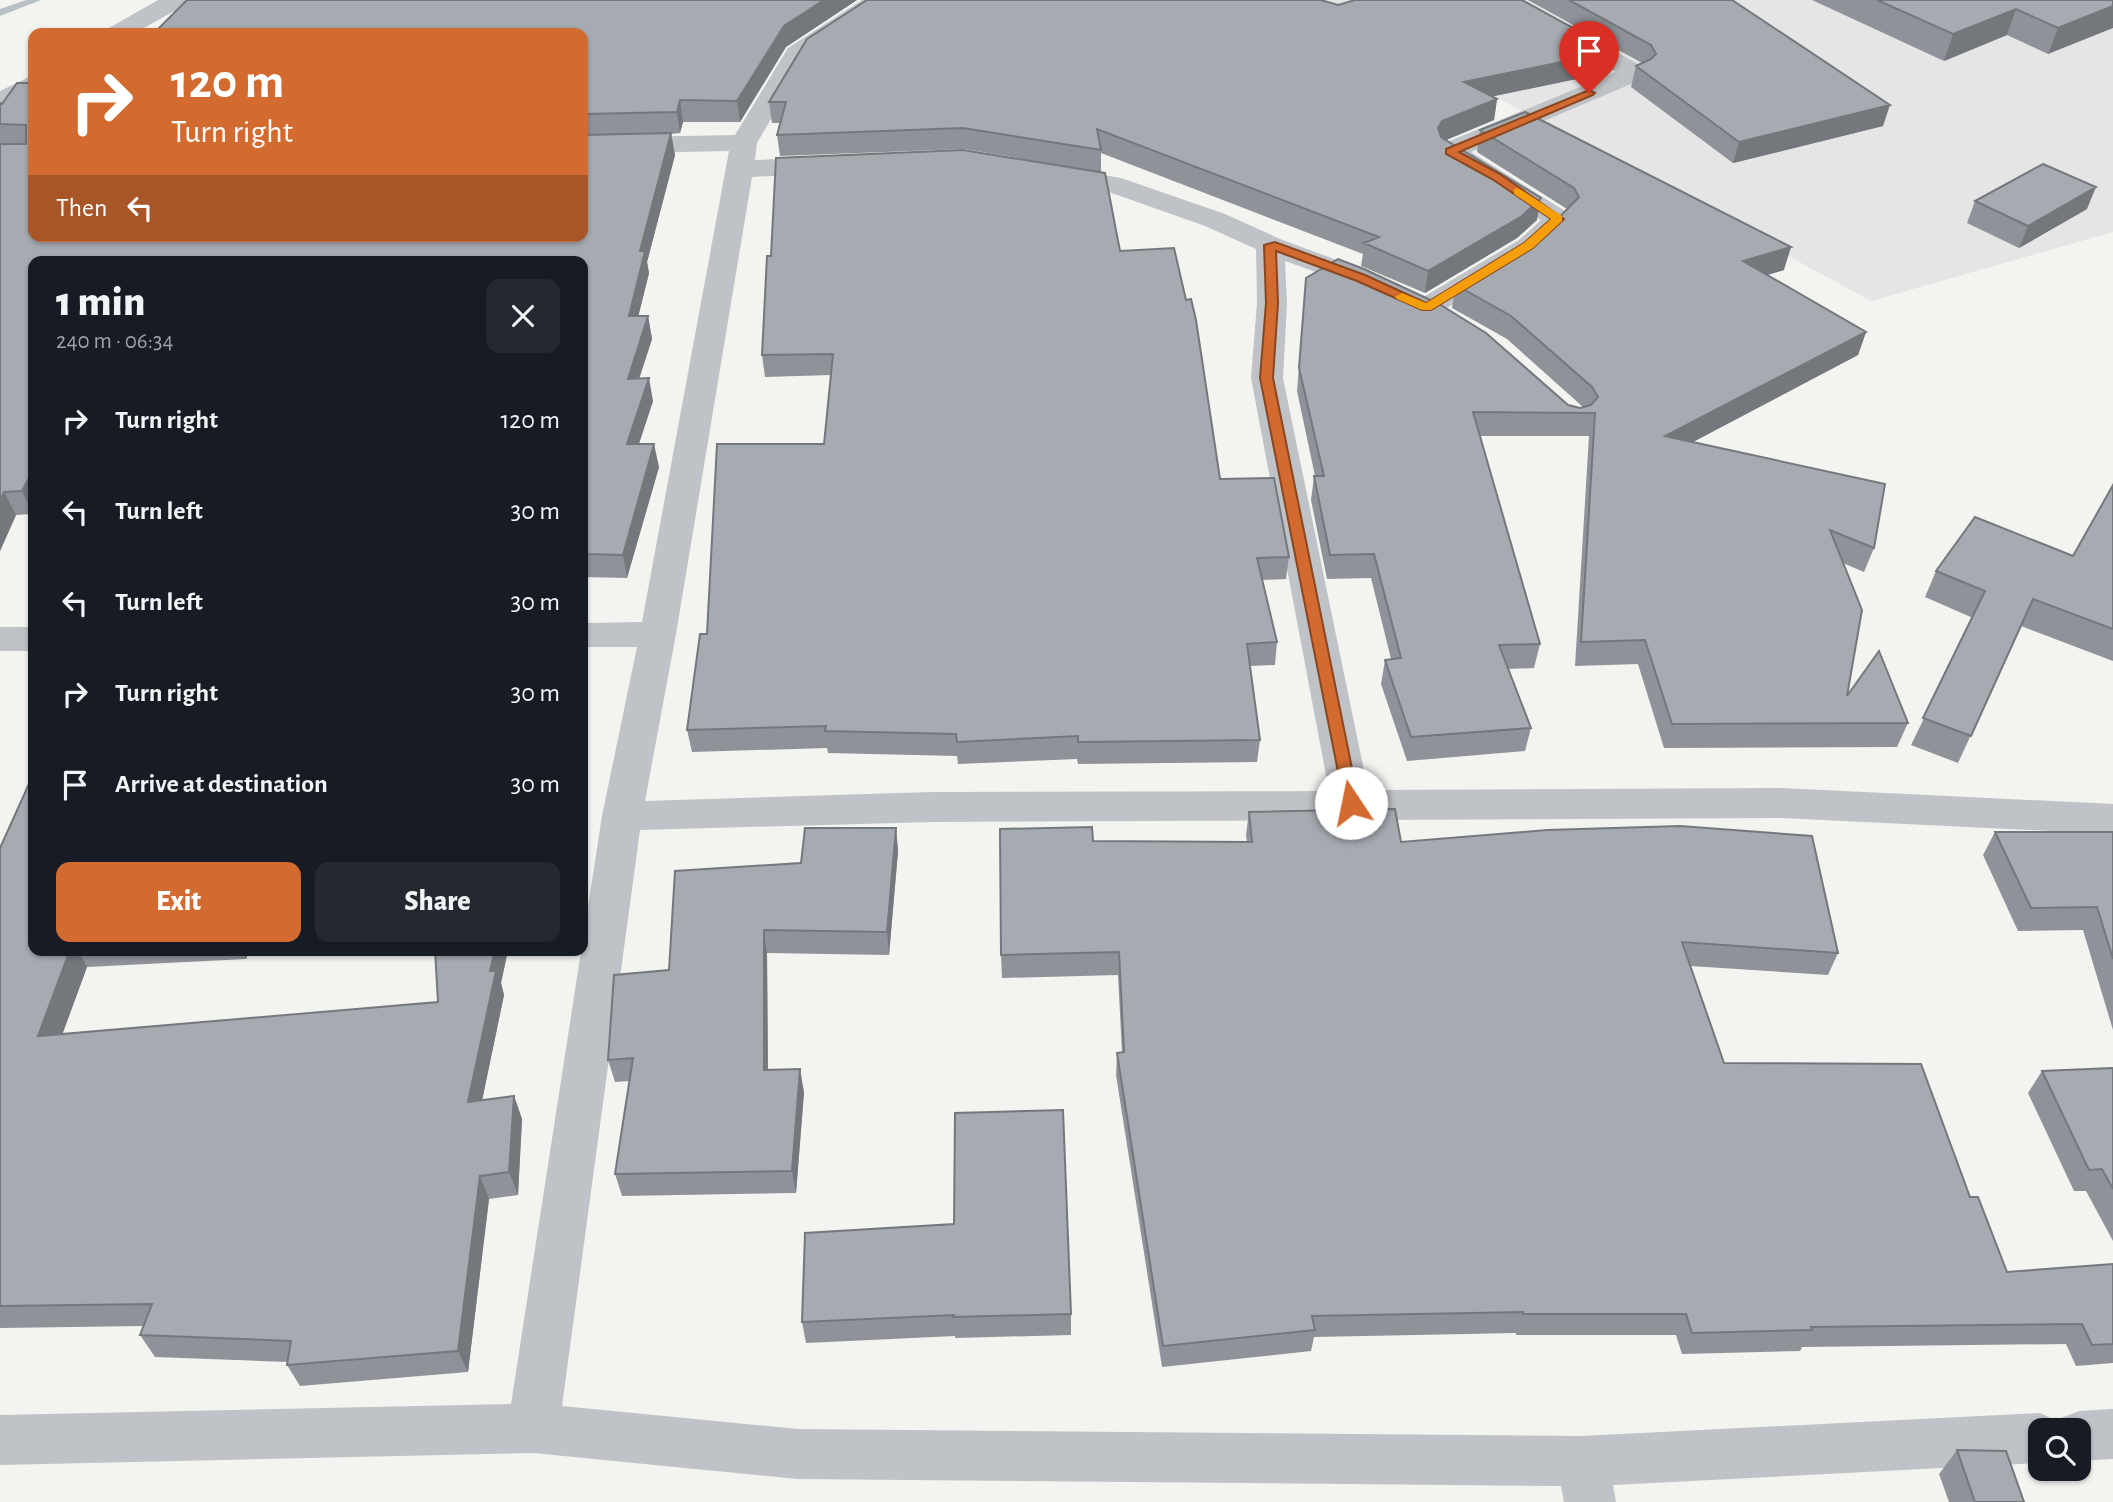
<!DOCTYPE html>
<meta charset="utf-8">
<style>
:root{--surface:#171b24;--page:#242831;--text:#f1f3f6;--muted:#9ea1a6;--accent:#d36b31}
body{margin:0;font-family:"Alegreya Sans",sans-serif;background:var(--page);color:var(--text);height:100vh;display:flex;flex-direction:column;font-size:26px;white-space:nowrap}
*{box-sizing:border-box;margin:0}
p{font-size:23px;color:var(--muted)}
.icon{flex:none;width:38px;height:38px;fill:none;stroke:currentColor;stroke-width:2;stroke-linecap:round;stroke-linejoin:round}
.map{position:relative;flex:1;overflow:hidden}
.drawer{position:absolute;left:28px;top:256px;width:560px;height:700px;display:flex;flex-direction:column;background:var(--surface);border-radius:14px;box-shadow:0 2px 5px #0004}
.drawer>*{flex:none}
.top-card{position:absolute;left:28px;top:28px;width:560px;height:214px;border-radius:14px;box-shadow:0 2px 5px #0004;background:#d36b31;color:#fff;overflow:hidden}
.controls{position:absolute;left:2028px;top:1418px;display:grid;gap:14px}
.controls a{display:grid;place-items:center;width:63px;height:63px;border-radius:14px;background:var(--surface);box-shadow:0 2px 5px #0004;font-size:35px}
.pin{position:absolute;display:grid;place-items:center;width:60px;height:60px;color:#fff;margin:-72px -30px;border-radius:50% 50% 50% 0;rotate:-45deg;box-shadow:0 0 7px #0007}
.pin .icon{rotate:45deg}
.me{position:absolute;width:77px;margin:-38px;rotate:349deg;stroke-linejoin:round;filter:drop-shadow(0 0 5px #0008)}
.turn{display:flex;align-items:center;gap:24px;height:147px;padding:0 28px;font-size:32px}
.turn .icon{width:91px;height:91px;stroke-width:2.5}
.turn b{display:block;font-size:49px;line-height:60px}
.then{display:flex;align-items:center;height:66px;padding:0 28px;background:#0003;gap:14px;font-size:26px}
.round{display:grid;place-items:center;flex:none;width:74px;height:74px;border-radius:14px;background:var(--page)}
.overview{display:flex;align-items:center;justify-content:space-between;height:119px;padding:0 28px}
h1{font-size:42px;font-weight:800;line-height:52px}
.button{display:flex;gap:14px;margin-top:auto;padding:14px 28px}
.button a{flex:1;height:80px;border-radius:14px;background:var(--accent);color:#fff;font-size:28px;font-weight:800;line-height:80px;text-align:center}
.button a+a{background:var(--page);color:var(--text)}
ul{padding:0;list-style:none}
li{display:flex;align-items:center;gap:21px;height:91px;padding:0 28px}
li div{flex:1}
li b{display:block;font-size:26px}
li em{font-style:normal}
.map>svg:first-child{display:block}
.built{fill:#e4e5e4}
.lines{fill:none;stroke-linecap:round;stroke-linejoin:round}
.stream{fill:#b7c0c5;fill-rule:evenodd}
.minor{fill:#bfc2c6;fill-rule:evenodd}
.wall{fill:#8f9399}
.shaded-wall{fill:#74787d}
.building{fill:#a6abb2;stroke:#74787d;stroke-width:2}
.route{fill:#d36b31;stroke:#894620;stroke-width:2}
.slow{fill:#f59e0b}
</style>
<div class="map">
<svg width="2113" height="1502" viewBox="0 0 2113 1502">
<rect width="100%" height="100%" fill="#f3f4f0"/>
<path class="built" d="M1318,0H2113V232L1871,301Z"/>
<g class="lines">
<path class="stream" d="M26,0H41L0,16V9Z"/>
<path class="minor" d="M158,0H188L185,5L135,33H106L109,28Z
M862,0H890L887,5L807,58L757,143L755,160L828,157L838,159L842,165L838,171L828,173L752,177L676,634L645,801L933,792L1329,791L1251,378L1257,303L1256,249L1205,226L1106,191L1045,181L1041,175L1045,169L1055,167L1121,178L1225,214L1280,239L1385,278L1390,284L1385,290L1375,293L1285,261L1287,303L1283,378L1368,790L1782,788L2113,804V834L1782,818L933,822L640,830L562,1406L798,1429L1582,1436L2040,1413L2059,1422L2061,1418L2079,1411L2113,1409V1459L2079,1461V1430H2040V1463L1613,1485L1616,1502H1564L1561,1486L798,1479L533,1453L0,1465V1415L511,1404L602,816L637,647H583V623L642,622L729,151L583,154V138L735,135L788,48Z
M1493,0H1523L1645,68L1649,73L1645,78L1471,152L1568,213L1572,219L1539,252L1437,314L1426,317L1415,314L1411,308L1415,302L1519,240L1541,220L1486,183L1440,157L1437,151L1440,145L1616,72L1496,5Z
M33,75V94L0,110V91Z
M0,627H33V651H0Z"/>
</g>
<path class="wall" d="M187,0H857L786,47L740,122H683L680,133L671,134L675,155L647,262L649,273L638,316H648L652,339L639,378L653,401L639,444L659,467L627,578L583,577V261H33V514L16,515L0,551V103L2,104L33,83V236H212L210,240L583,236V33Z
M1528,0H1732L1883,126L1733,163L1631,87L1636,66L1642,63Z
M1812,0H2113L2048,54L2007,35L1944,61Z
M1338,5L1615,51L1610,72L1493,96L1497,99L1494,120L1446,140L1537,220L1517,238L1425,293L1361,266L1363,254L1101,153V172L964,149L780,156L777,135L780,123H772L769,102Z
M1480,130L1784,270L1767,275L1866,332L1858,355L1692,442L1874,548L1864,572L1843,563L1847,696L1908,723L1897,747L1664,748L1638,664L1575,666L1589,436H1480L1540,644L1534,668L1508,669L1531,728L1525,751L1407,761L1381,684L1385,660L1391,659L1371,578L1327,579L1311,500L1314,476H1315L1297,391L1306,278L1568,405L1580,408L1583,407L1507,339L1452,308L1456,285L1545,232L1567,209L1477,152Z
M1975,201L2087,209L2019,248L1967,223Z
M1120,251L1220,479L1289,557L1286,579L1262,580L1277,642L1275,665L1250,666L1260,740L1257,762L1078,764L1077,759L958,764L957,756L828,753L827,748L692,752L687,730L707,634L824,444L831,375L765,377L762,355Z
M2113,485V661L2021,626L1958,763L1911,745L1973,618L1925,597L1936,571L2073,556Z
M1249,812L1401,842L1838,953L1828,975L1690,966L1724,1063L1970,1197L2007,1272L2113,1264V1363L2076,1366L2066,1344L1802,1347L1800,1351L1682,1354L1676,1335H1516V1333L1314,1337L1311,1351L1162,1367L1116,1075L1117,1053L1122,1052L1118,975L1002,978L1001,955L1247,842L1246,835Z
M896,828L898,851L889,955L767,953L768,1070L804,1092L796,1193L622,1196L615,1174L630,1081L615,1082L608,1060L669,970L801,863Z
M1995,832H2113V1030L2083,930L2018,931L1983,855Z
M0,848L33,950H249L246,959L87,967L62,1034L438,1002L435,950H508L501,983L504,995L482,1100L514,1096L522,1119L518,1195L489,1199L468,1372L300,1386L287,1365V1362L155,1357L140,1335L144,1326L0,1328Z
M343,950H435L344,955Z
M2113,1068V1241L2086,1191H2074L2028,1093L2042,1071Z
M805,1233L1071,1314V1335L955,1338V1336L806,1343L802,1322Z
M1957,1450L2024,1502H1949L1939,1474Z"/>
<path class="shaded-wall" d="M824,0H857L786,47L740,122L737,101L784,26Z
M2113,6V28L2048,54L2058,28Z
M2016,9L2007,35L1944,61L1953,34Z
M1615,51L1610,72L1461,103L1464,82Z
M1497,99L1494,120L1439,143L1438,128L1442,121Z
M680,100L683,122L680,133L677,112Z
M1890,105L1883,126L1733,163L1739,142Z
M671,133L675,155L647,262L649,273L633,338L629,316L640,251Z
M2096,187L2087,209L2019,248L2028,226Z
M1541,198L1537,220L1517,238L1425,293L1428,271Z
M195,236H212L202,261L193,241Z
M1791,247L1784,270L1736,284L1743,261Z
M648,316L652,339L632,401L628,379Z
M1866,332L1858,355L1659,460L1665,436Z
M649,378L653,401L631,467L627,444Z
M654,444L659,467L627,578L623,555Z
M33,471V514L22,491Z
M4,492L16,515L0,551V501Z
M896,828L898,851L889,955L887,932Z
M764,930L767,953L768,1092L764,1070Z
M70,950H78L87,967L53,1060L38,1036Z
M242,950H249L246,959Z
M495,950H508L501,983L504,995L477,1125L468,1102L490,971Z
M800,1069L804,1092L796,1193L792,1171Z
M514,1096L522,1119L518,1195L509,1172Z
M480,1176L489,1199L468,1372L458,1351Z"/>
<path class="building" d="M187,0H824L784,26L737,101L680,100L677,112L583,114V33H154Z
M867,0H1321L1338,5L1355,0H1522L1615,51L1464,82L1497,99L1442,121L1438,128L1441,137L1541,198L1522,216L1428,271L1364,243L1379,237L1097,129L1101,150L963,128L777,135L786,102H769L807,39Z
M1569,0H1732L1890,105L1739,142L1636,66L1651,59L1656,54L1651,45Z
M1877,0H2113V6L2058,28L2016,9L1953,34Z
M17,83H33V236H195L193,241L227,240L228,236H583V135L671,133L640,251H645L629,316H648L628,379L649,378L627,444H654L623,555L583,554V261H33V471L22,491L4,492L0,501V144H26V125L0,124V103L2,104Z
M1525,112L1791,247L1743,261L1866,332L1665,436L1885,484L1874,548L1830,530L1862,610L1847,696L1879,651L1908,723L1672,724L1645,640L1581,642L1595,413L1473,412L1540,644L1499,645L1531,728L1411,737L1385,660L1401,658L1374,554L1330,555L1314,476H1324L1299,368L1306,278L1338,259L1364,269L1439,304L1486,333L1568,405L1580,408L1591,405L1598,397L1592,387L1511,316L1456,285L1545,232L1579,197L1574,188L1480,130Z
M963,150L1105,173L1120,251L1174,248L1186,300L1191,299L1196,320L1220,479L1274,478L1289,557L1257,558L1277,642L1247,644L1260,740L1078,742V736L957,742L956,734L825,731L826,726L687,730L700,634H707L717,444H824L833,354L762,355L767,256H771L776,158Z
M2043,164L2096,187L2028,226L1975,201Z
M2113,485V629L2033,599L1971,736L1923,718L1985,591L1936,571L1975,517L2073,556Z
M33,775V950H70L38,1036L438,1002L435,950H495L490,971H496L468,1102L514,1096L509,1172L480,1176L458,1351L287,1365L291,1341L140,1335L152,1304L0,1306V848Z
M1395,809L1401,842L1547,830L1680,826L1812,836L1838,953L1682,942L1724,1063L1921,1064L1970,1197H1978L2007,1272L2113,1264V1344L2092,1345L2082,1324L1811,1327L1812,1330L1692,1333L1686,1314H1523V1312L1312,1316L1315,1330L1163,1346L1117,1053L1124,1052L1119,952L1001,955L1000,829L1092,827L1093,841L1252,842L1249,812Z
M805,828H896L887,932L764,930V1070L800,1069L792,1171L615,1174L633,1058L608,1060L614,975L669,970L675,871L801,863Z
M1995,832H2113V959L2097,907L2031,908Z
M2113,1068V1189L2102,1169L2089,1170L2042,1071Z
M1063,1110L1071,1314L953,1317L954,1315L802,1322L805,1233L954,1224L955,1113Z
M1957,1450L2006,1451L2024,1502H1975Z"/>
<path class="route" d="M1589,90L1595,93L1593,95L1459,152L1500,174L1564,219L1533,248L1431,310H1422L1357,281L1276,251L1278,303L1273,378L1359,803L1357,807H1345L1260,378L1266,303L1264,245L1275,242L1365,275L1426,303L1524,243L1551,219L1492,179L1446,154V149Z"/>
<path class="slow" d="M1518,188L1562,216V221L1533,248L1431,310H1422L1397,299L1395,297L1402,293L1426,303L1524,243L1551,219L1514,194V189Z"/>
</svg>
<div class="controls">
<a><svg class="icon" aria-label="search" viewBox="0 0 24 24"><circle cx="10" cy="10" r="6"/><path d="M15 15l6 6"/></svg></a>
</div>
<div class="pin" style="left:1589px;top:93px;background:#d93025"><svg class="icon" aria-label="arrive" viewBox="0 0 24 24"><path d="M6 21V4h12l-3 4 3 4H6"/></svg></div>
<svg class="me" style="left:1351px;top:803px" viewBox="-20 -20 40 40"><circle r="19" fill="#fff"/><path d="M0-13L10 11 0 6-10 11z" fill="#d36b31"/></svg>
<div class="top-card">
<div class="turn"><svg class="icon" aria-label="right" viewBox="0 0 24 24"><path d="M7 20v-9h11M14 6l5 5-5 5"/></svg><div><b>120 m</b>Turn right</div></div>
<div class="then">Then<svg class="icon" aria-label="left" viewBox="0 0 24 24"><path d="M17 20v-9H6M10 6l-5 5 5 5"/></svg></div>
</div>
<section class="drawer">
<div class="overview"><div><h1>1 min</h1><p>240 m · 06:34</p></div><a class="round"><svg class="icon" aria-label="close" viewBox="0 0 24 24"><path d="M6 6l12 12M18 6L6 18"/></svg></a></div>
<ul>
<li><svg class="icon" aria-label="right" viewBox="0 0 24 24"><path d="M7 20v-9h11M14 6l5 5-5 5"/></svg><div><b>Turn right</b></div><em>120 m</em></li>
<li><svg class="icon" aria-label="left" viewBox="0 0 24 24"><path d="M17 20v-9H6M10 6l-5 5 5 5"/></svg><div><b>Turn left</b></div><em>30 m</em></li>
<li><svg class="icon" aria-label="left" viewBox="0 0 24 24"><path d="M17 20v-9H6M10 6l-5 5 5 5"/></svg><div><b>Turn left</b></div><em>30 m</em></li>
<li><svg class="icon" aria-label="right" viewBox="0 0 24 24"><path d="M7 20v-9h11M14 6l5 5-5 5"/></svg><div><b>Turn right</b></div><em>30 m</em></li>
<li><svg class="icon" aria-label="arrive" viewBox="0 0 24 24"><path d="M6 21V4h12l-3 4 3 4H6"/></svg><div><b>Arrive at destination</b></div><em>30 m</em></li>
</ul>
<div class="button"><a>Exit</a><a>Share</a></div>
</section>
</div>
